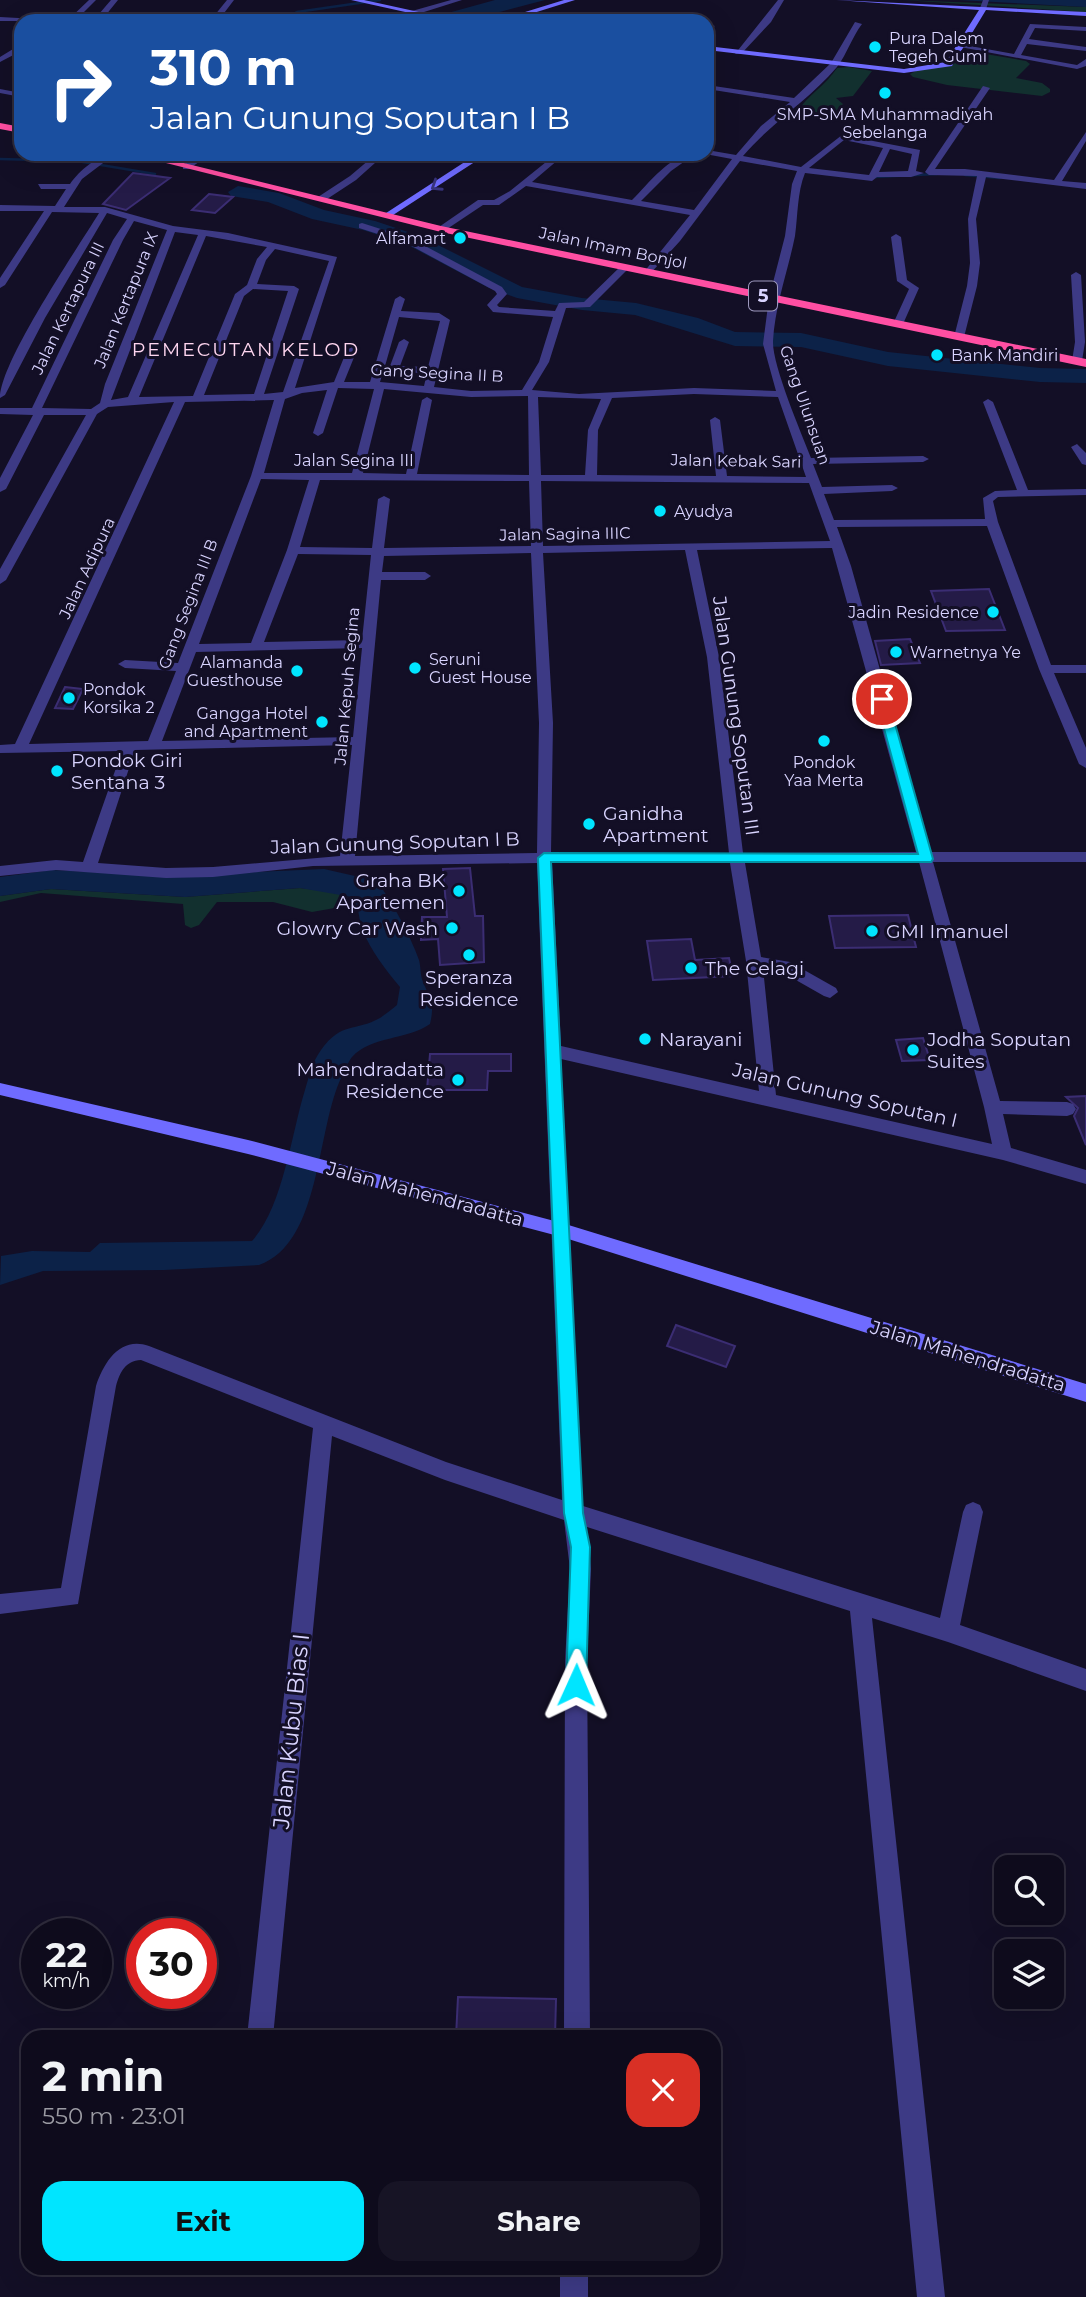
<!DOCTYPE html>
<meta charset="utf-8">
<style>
:root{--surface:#0e0b1c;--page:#171425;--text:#f1f3f6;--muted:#9b9ba3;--line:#2e2b3b;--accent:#00e5ff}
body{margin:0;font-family:Montserrat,sans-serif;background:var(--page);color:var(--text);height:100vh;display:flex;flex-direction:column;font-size:26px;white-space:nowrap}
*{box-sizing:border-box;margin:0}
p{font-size:23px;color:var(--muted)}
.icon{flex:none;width:38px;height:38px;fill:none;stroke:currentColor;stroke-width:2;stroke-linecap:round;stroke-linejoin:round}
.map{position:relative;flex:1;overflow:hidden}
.details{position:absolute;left:21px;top:2030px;width:700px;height:245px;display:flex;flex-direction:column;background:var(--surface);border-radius:21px;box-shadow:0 7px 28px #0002,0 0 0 2px var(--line)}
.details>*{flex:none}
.top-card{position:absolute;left:14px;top:14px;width:700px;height:147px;border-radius:21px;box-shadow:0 7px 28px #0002,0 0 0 2px var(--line);background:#1a4fa0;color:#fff;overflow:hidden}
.fabs{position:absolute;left:994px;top:1855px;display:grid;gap:14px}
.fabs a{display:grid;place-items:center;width:70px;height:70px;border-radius:14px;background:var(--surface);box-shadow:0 7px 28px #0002,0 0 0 2px var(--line);font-size:35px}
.speed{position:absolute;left:21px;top:1918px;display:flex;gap:14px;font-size:35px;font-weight:700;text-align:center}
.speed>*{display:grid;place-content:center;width:91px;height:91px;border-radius:50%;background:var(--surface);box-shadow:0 7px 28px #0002,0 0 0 2px var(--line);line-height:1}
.speed small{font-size:18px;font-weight:400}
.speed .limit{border:10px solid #d22;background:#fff;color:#111}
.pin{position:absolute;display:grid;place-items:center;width:60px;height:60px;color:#fff;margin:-30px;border:4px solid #fff;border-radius:50%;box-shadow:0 2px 7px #0007}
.me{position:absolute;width:77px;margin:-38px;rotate:1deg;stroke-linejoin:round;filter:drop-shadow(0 0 5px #0008)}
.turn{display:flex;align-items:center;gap:24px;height:147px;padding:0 21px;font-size:32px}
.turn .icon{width:91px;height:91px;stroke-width:2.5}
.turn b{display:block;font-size:49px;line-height:60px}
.round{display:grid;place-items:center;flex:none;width:74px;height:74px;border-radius:21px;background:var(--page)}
.headline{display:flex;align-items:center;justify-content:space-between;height:119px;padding:0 21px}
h1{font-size:42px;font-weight:700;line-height:52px}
.action{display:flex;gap:14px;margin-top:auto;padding:14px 21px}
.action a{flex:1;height:80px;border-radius:21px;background:var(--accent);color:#111;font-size:28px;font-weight:700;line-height:80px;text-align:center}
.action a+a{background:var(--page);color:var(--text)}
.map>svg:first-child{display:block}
.green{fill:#12302f}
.water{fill:#0c2248}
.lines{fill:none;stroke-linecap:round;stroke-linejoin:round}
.stream{stroke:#0c2248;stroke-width:2.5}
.river{fill:#0c2248;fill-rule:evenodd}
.building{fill:#241b47;stroke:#3b2d73;stroke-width:2}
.street{fill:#3d3a85;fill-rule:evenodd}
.secondary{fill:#6f6bff;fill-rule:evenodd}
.highway{fill:#ff4fa3;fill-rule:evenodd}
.oneway{stroke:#38347d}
.route{fill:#00e5ff;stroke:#0095a6;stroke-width:2}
.poi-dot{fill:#00e5ff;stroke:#130f26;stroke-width:2.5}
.labels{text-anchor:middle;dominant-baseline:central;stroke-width:6;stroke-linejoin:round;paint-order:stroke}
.far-poi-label{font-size:16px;fill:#d9d4ff;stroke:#130f26;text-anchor:start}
.far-street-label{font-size:16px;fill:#d9d4ff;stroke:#130f26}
.shield{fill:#130f26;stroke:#9e99be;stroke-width:2}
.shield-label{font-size:18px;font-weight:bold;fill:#d9d4ff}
.far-quarter-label{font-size:19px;letter-spacing:2px;fill:#ffd6f0;stroke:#130f26}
.street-label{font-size:19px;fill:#d9d4ff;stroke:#130f26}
.poi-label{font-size:19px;fill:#d9d4ff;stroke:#130f26;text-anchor:start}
.near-street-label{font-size:23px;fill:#d9d4ff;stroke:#130f26}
</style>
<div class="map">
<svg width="1086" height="2297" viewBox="0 0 1086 2297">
<rect width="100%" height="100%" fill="#130f26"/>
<path class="green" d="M902,0L1086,7V12Z
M968,51L1026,61L1030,64L1016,78L1042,83L1050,89V92L1042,96L947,85L913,77L910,74L926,66L955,62Z
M849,67L872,71L853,96L836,98L843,104L829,120L810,118L797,112C808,95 826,85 837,68Z
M300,888L333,892L348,897L346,906L312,912L273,902H217L199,925L191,928L185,925L183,904L41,893L0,902V896L51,889L185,897Z"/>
<path class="water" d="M495,0H545L465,21H419Z
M958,0H1086V7Z
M324,869L377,881C394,905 409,933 419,960C421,967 420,975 423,982C430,999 435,1003 430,1024C407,1040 371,1036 352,1057C348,1062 345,1070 342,1076C316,1128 322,1243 259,1265L164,1270L43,1271L0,1285L1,1256L32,1251L90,1252L100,1243L252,1241C283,1207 291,1135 305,1090C309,1077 312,1062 321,1050C342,1021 355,1032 380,1018C386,1014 392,1009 397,1005L400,987C385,969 371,951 362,929C358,917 360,908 352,897L300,888L185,897L51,889L0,896V877L52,870L167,876Z"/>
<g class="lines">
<path class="stream" d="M279,21L297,12L380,0
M0,159L77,161L155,174
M965,175L1000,178
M875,177L937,174"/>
<path class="river" d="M238,186L279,193L324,210L375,221L420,236L522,287L582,298L636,303L698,318L735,332L801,333L888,352L1040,368L1086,369V383L1040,382L888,366L801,347L735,346L635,315L582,310L517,298L489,288L406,244L363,230L312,219L268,202L231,196L228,192Z"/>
</g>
<path class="building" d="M133,173L170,178L126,210L103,204Z
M209,194L233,197L215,213L192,210Z
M989,589L1005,630L946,631L931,591Z
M910,639L920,663L881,665L875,641Z
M65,687L83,689L73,709L55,708Z
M470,868L475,916H483L484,962L440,965L438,939L421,940L422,917H447L443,869Z
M908,915L916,947L835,948L829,916Z
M691,939L695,960L729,958L733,976L653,980L647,941Z
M923,1038L930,1060L902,1061L896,1040Z
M430,1054H511V1071H488L487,1090H427Z
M1086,1096V1145L1074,1116L1078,1108L1066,1097Z
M676,1325L735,1346L726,1367L667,1346Z
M458,1997L556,1999L555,2037H456Z"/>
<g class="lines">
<path class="street" d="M89,0H96L75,21H67Z
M111,0H118L101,21H93Z
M227,0H234L218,21H210Z
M451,0H462L424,12L423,14L386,21L411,13L412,11Z
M778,0H784L771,22L741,54H735Z
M983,0H989L986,9L980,8Z
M637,12L679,19L683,21L635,15Z
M0,17L37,19L41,21H0Z
M855,22L862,24C852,37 847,54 837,67C808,101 773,121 743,156L801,167L842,135L920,150L916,171L924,173L911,177H877L872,181L805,173C797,193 798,215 795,236C788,271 775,305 773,341C772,365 801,432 811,458L923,456L929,459L923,462L813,464L822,487L892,485L898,488L892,491L824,494L834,520L985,519L983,498L995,491L1017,490L983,402L988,399L993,402L1028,490L1086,489V495L998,497L993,501L998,522L1051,665H1086V673H1054L1086,748V768L1079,764L1039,669L987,526L837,527L851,566L931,852H1086V862H933L1000,1101L1067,1102L1073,1104L1076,1109L1073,1114L1067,1116L1003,1114L1011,1148L1086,1170V1184L1003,1160L561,1059L583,1506L940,1618L963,1512L966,1505L973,1502L980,1505L983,1512L960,1625L1086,1669V1691L948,1642L872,1618L945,2297H917L850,1611L587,1527L591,1569L587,1662L590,2037H564L565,1662L570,1569L564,1520L445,1480L332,1436L273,2037H247L313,1428L141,1360C125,1361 120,1372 116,1386L78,1604L0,1614V1594L61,1588L96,1386C104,1362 120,1336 149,1346L446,1462L562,1500L537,863L313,866L213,877L166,878L56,870L0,876V866L56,860L83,862L122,751L0,753V745L15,744L174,402L108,407L97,414L6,580L0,584V569L86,415H44L6,489L0,492V478L33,415L0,414V408H32L113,240L127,219L107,213L45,318L5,395L0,398C0,362 77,249 99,213L52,212L5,285L0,288V278L44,211H0V205L55,206L66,189H41L38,184H70C79,171 98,154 115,154L82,179L64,207H105L173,226L228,233L337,257L295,388L334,382L347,350L352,347L357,350L344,382H370L395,299L400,296L405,299L401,311L439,313L450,320L434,387L471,391L522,390L539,362L553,317L493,312L487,305L497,294L495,291L406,243L359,228V224L362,223L412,239L502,287L507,294L497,305L499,307L555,311L559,303L584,302L622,265H628V269L590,307L566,308L549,362L532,390L579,394L694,388L776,391L763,344L769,298L785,236L792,184L797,171L740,161L680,241L649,275L644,272L690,215L526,186L499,205H483L444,231L436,229L478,200H494L510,191L556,154H565L532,182L632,200C649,183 670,154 695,154L671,171L641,201L694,210L732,159L705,154L707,150L736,155L761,126L790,102L707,89V85L794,98L831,63ZM844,140L883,148L869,175L809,168ZM890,149L912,154L908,171L879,172ZM134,221L167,230L105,384L100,403L91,409L42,408L123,240ZM175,232L198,235L128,397L111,400ZM206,236L267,247L257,259L247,285L235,294L193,396L139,397ZM275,249L329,261L283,392L264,394L299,289L294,286L257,284L266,260ZM253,289L288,291L254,394L204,395L244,296ZM399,317L440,321L428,367L400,366L409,342L404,339L399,342L390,366H385ZM383,372L427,373L424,386L380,382ZM338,388L374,389L352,473H264L285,399L302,393L327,390L313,433L318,436L323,433ZM384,389L471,397L528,396L529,475L417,474L432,400L427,397L422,400L406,474L363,473ZM694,394L778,397L806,477L727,476L720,420L715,417L710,420L716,476L597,475L598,430L612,398ZM538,397L601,399L588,430L585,475H541ZM274,400L251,476L178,663L125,660L118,664L125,668L176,671L148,741L29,744L185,402ZM261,479L309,480L287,550L251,643L199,644ZM320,480L529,481L531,546L384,548L390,499L384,496L378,499L372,548L300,547ZM541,481L809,483L830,541L543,546ZM832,548L916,852L743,853L719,657L697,550ZM685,550L707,657L729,853H551L553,723L543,553ZM531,553L539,723L537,853L355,856L381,580H425L431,576L425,572H382L384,556ZM298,554L371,555L362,640L264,642ZM362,648L353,737L162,741L196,652ZM352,745L340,856L213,867L166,868L98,863L135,750ZM919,862L984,1107L992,1144L776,1095L763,968L780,971L824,996L830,998L838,992L836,988L790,962L761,957L745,863ZM552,863H730L746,961L759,1091L561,1046Z
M708,24L715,26L707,31V26Z
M1030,24L1086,27V31L1035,28L1029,39L1086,47V51L1027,44L1021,55L1077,65L1086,59V66L1077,69L955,46L959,44L1014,54Z
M18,46H21V51L0,62V57Z
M983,86L990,88L935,169H965L1054,180L1086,132V141L1062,181L1086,183V189L986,177L976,219L980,263L977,286L964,337L959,340L954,337L967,286L970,263L968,219L977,176L929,175L925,172Z
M0,89L21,93V97L0,93Z
M200,154H210L189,169H183V165Z
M376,154H385L356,180L324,201H318V197L350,176Z
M896,234L901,237L907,280L919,288L903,324L898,327L893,324L909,289L897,281L891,237Z
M1076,272L1081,275L1085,342L1082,361L1077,364L1072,361L1075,342L1071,275Z
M1077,444L1086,453V465L1082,464L1071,447Z
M560,2268H588V2297H560Z"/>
<path class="secondary" d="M351,0H364L460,21H446Z
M564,0H575L508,21H496Z
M836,0L1086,12V16L986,10L952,66L904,73L707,50V46L904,69L946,62L979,10Z
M477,154H487L390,217L383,215Z
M0,1083L248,1140L562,1223L1086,1384V1402L562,1237L248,1154L0,1095Z"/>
<path class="highway" d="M0,123L21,127V133L0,129Z
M130,154H147L441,226L1086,359V367L441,232Z"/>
</g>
<defs><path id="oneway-chevron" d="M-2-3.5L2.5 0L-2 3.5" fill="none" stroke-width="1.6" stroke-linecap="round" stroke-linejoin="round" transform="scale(1.75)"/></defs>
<use class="oneway" href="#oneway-chevron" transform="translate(436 186) rotate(147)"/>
<path class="route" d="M882,695L888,699L933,859L931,862H551L583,1513L590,1547L586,1685L583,1692L576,1695L569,1692L566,1685L571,1547L564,1513L538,858L544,853L918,854L876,699Z"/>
<g class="poi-dot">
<circle cx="875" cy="47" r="7"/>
<circle cx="885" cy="93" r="7"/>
<circle cx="460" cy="238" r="7"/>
<circle cx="937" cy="355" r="7"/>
<circle cx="660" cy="511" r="7"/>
<circle cx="993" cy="612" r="7"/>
<circle cx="896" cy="652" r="7"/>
<circle cx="415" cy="668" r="7"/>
<circle cx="297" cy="671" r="7"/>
<circle cx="69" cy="698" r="7"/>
<circle cx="322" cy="722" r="7"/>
<circle cx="824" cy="741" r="7"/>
<circle cx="57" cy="771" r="7"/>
<circle cx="589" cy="824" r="7"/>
<circle cx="459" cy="891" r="7"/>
<circle cx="452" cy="928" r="7"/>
<circle cx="872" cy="931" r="7"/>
<circle cx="469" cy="955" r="7"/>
<circle cx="691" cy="968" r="7"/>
<circle cx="645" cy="1039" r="7"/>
<circle cx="913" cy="1050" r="7"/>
<circle cx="458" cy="1080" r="7"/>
</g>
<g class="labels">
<g class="far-poi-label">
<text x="889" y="38">Pura Dalem<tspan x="889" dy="18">Tegeh Gumi</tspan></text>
<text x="885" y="114" text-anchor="middle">SMP-SMA Muhammadiyah<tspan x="885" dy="18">Sebelanga</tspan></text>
<text x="446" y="238" text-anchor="end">Alfamart</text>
<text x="951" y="355">Bank Mandiri</text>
<text x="674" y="511">Ayudya</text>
<text x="979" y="612" text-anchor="end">Jadin Residence</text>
<text x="910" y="652">Warnetnya Ye</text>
<text x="429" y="659">Seruni<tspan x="429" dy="18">Guest House</tspan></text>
<text x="283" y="662" text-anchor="end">Alamanda<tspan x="283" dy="18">Guesthouse</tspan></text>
<text x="83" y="689">Pondok<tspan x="83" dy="18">Korsika 2</tspan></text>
<text x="308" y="713" text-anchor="end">Gangga Hotel<tspan x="308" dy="18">and Apartment</tspan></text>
<text x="824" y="762" text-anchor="middle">Pondok<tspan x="824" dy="18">Yaa Merta</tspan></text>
</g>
<g class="far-street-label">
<text transform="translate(613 248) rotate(12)">Jalan Imam Bonjol</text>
<text transform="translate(126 300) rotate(-68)">Jalan Kertapura IX</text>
<text transform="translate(68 308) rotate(-64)">Jalan Kertapura III</text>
<text transform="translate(437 373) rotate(3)">Gang Segina II B</text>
<text transform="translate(805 405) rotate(71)">Gang Ulunsuan</text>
<text x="354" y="460">Jalan Segina III</text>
<text transform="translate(736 461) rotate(1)">Jalan Kebak Sari</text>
<text transform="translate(565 534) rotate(-1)">Jalan Sagina IIIC</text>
<text transform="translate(87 568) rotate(-65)">Jalan Adipura</text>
<text transform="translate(188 604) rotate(-69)">Gang Segina III B</text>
<text transform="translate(347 686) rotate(-85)">Jalan Kepuh Segina</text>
</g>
<rect class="shield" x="749" y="281.5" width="28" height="29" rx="5"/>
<g class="shield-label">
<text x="763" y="296">5</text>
</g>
<g class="far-quarter-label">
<text x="246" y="349">PEMECUTAN KELOD</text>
</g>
<g class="street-label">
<text transform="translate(736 716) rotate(82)">Jalan Gunung Soputan III</text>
<text transform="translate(395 843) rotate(-2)">Jalan Gunung Soputan I B</text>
<text transform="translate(845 1095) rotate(13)">Jalan Gunung Soputan I</text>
<text transform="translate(425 1194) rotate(15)">Jalan Mahendradatta</text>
<text transform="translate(968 1356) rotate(17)">Jalan Mahendradatta</text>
</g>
<g class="poi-label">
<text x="71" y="760">Pondok Giri<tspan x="71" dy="22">Sentana 3</tspan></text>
<text x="603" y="813">Ganidha<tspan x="603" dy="22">Apartment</tspan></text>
<text x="445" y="880" text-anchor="end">Graha BK<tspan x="445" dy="22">Apartemen</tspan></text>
<text x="438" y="928" text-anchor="end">Glowry Car Wash</text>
<text x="886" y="931">GMI Imanuel</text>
<text x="705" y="968">The Celagi</text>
<text x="469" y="977" text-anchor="middle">Speranza<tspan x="469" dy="22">Residence</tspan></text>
<text x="659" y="1039">Narayani</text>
<text x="927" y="1039">Jodha Soputan<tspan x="927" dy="22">Suites</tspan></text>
<text x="444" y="1069" text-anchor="end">Mahendradatta<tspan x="444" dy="22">Residence</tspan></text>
</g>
<g class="near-street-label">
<text transform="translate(291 1731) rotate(-84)">Jalan Kubu Bias I</text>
</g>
</g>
</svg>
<div class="fabs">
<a><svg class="icon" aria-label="search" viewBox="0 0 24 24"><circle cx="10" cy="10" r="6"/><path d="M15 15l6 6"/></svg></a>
<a><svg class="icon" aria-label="layers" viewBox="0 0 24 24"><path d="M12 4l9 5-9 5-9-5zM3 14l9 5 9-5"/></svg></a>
</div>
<div class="speed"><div>22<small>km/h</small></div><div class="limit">30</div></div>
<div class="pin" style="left:882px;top:699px;background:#d93025"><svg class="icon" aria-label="arrive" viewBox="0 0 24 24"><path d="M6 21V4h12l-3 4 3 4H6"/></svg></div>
<svg class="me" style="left:576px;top:1685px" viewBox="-20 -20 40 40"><path d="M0-17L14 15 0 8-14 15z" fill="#00e5ff" stroke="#fff" stroke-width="4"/></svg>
<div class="top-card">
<div class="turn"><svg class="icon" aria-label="right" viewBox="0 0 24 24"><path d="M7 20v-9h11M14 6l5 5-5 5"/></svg><div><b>310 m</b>Jalan Gunung Soputan I B</div></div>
</div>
<section class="details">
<div class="headline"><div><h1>2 min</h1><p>550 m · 23:01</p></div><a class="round" style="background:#d93025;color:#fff"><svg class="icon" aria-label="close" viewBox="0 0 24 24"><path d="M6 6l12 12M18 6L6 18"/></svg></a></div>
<div class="action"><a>Exit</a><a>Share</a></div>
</section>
</div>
